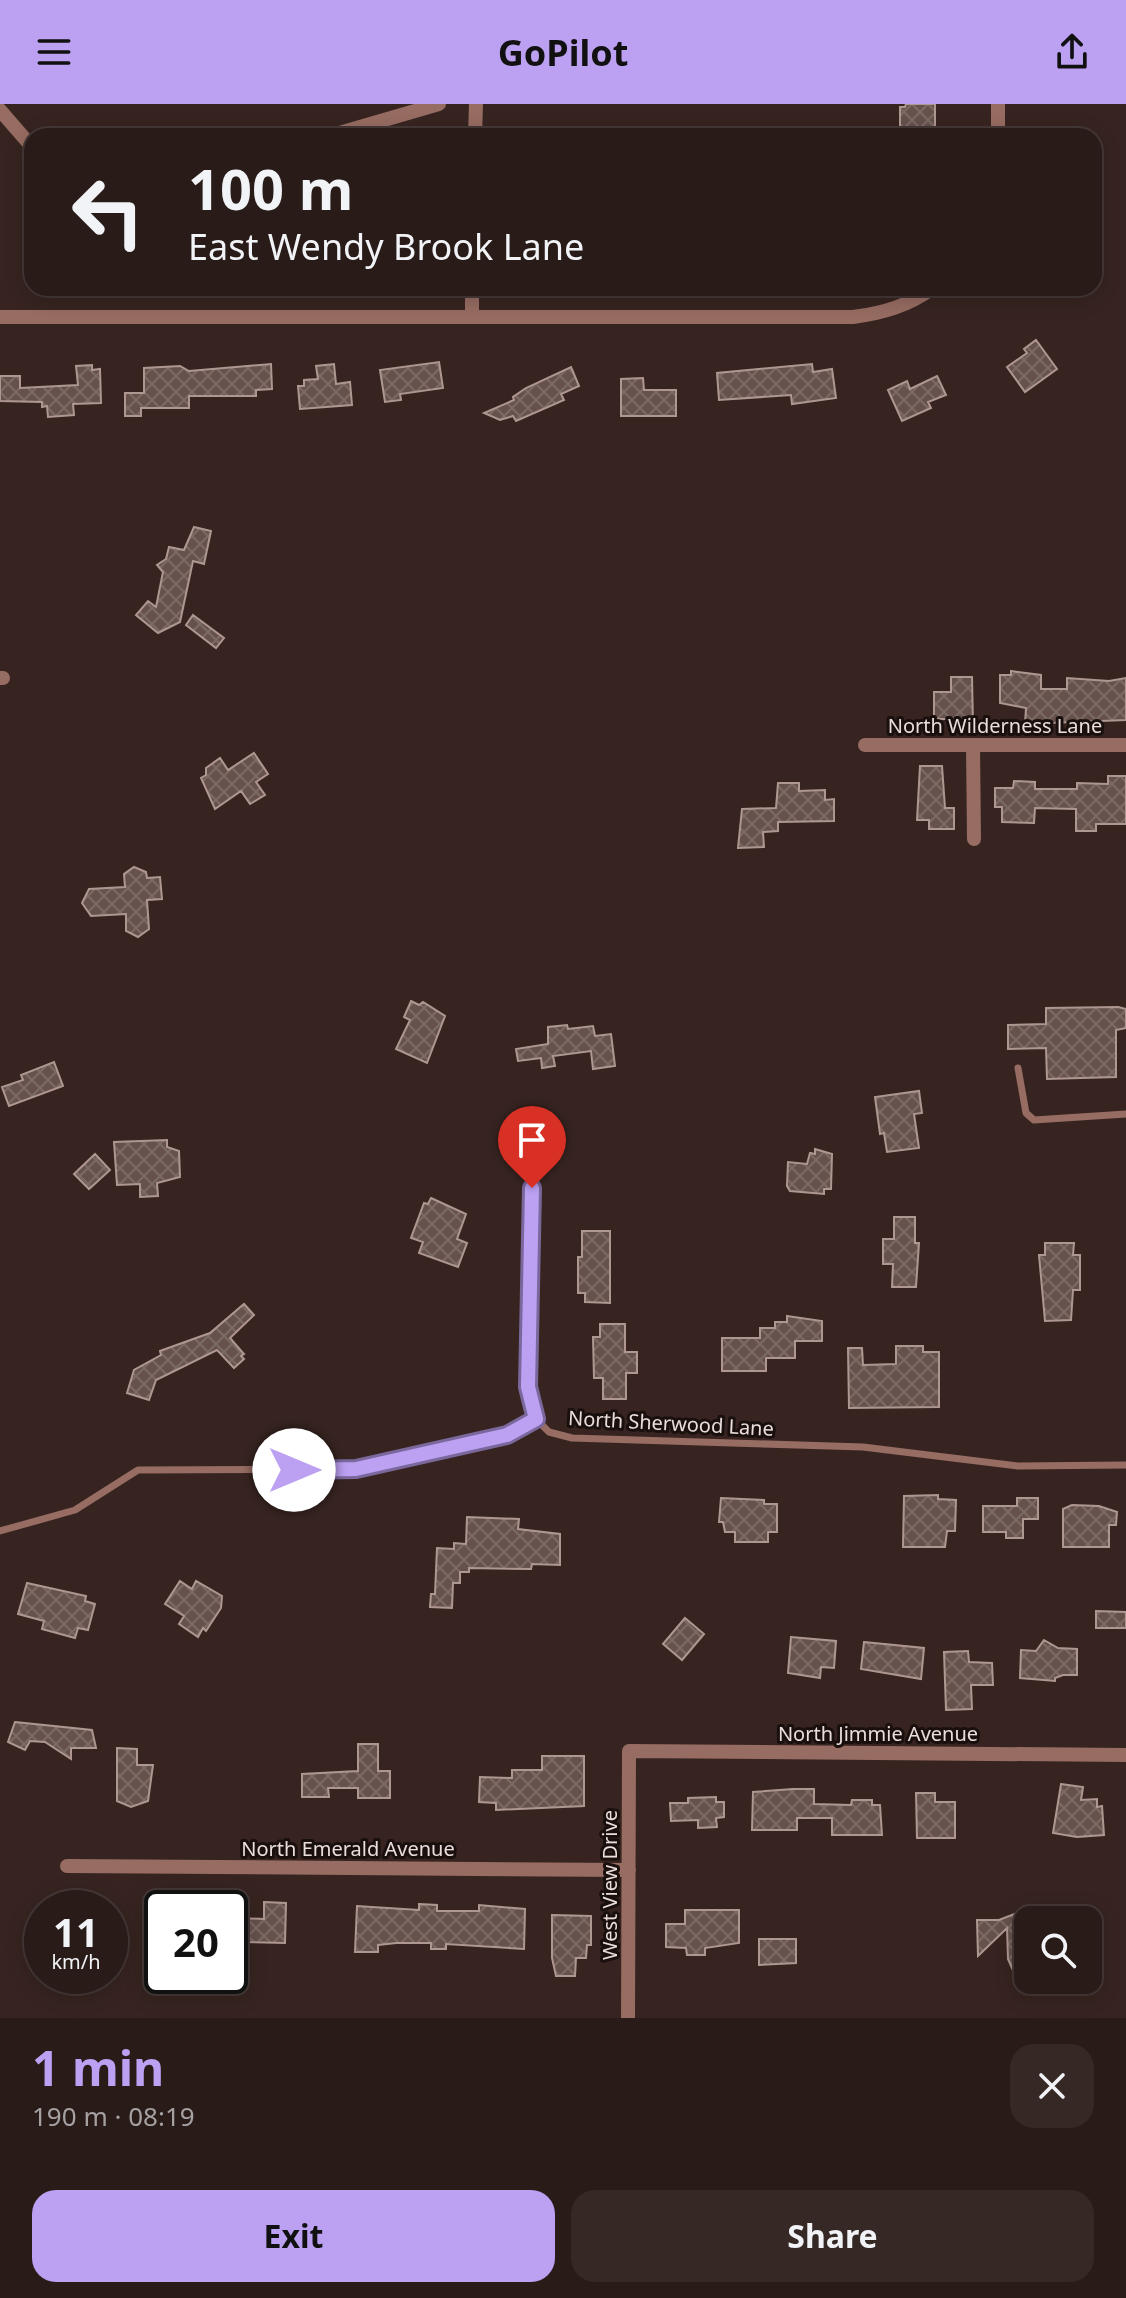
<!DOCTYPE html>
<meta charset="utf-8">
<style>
:root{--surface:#291b18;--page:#352825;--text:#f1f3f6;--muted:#a5a1a2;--line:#453937;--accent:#bca0f2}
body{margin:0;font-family:"Noto Sans",sans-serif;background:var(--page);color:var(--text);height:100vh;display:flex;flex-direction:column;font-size:30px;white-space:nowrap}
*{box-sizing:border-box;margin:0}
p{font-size:26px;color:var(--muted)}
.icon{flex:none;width:44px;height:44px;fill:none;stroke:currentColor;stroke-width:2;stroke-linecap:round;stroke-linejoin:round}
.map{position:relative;height:1914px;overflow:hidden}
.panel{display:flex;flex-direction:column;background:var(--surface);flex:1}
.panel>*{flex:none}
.guide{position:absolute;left:24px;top:24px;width:1078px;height:168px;border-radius:24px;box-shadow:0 4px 20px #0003,0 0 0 2px var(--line);background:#291b18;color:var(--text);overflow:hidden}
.controls{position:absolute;left:1014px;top:1802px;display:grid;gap:16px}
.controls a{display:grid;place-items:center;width:88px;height:88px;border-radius:16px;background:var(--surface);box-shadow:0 4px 20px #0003,0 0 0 2px var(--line);font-size:40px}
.speed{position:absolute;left:24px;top:1786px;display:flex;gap:16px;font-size:40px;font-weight:700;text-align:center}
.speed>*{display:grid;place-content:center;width:104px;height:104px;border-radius:50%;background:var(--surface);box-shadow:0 4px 20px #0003,0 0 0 2px var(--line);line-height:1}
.speed small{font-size:20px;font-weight:400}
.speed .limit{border:4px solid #111;border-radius:12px;background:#fff;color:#111}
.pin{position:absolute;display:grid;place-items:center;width:68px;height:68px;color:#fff;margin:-82px -34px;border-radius:50% 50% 50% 0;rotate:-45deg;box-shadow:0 0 8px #0007}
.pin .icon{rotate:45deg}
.me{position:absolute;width:88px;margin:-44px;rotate:90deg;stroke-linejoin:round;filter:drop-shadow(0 0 6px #0008)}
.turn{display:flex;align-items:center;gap:28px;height:168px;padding:0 32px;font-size:36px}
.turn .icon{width:104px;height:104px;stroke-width:2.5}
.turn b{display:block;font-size:56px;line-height:68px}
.round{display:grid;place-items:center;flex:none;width:84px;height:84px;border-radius:24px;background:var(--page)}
.headline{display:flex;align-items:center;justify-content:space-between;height:136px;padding:0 32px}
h1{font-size:48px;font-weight:700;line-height:60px;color:var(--accent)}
.button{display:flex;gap:16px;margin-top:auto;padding:16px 32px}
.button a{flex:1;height:92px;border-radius:24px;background:var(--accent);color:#111;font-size:32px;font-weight:700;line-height:92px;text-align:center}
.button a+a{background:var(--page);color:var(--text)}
header{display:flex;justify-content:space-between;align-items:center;height:104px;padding:0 32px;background:var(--accent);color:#111;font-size:36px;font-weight:700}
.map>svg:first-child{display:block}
.building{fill:url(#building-cross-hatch);stroke:#af9791;stroke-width:2}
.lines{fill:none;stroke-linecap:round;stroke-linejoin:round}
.service{stroke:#976c62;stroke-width:7}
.minor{stroke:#976c62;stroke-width:14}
.route-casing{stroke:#7a689d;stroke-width:20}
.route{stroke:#bca0f2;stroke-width:14}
.labels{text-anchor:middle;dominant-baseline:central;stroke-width:6;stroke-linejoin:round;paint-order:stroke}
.street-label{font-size:20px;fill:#eaddda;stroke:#19100e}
</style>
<header><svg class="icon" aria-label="menu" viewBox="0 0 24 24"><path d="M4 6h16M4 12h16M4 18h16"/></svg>GoPilot<svg class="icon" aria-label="share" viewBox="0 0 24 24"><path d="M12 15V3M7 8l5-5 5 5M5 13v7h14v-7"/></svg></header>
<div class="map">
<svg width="1126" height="1914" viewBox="0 0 1126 1914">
<defs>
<pattern id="building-cross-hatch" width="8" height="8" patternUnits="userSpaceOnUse" patternTransform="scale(2)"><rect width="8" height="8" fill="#66514c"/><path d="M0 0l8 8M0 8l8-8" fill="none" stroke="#7c6a65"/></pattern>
</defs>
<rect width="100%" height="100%" fill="#372420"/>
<path class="building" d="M906,0H935V32H900V3H905Z
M1036,236L1057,265L1025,288L1007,263L1027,249L1024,245Z
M439,258L443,284L400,290L401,296L385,298L380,266Z
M271,260L272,285L256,286V292H189V304H141V312H125V289H144V264L180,262L189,267Z
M334,260L336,280L350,278L352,301L300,305L298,282H304V276L318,275L316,262Z
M812,260L813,268L832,265L836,294L792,300L791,291L719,296L717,269Z
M92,261V266L100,265L101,299L73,300L74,311L48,313L47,302L42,303V298L0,297V272H20V284L78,281L76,262Z
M571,263L579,282L561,290L564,296L516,317L513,312L500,316L484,309L514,296L513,293L526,284Z
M937,272L946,291L928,298L931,304L902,317L888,286L907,277L910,285Z
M643,274L644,286H676V312H621V275Z
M194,423L211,427L204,460L193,457L180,518L158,529L136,511L148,497L156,503L163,468L157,461L166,455L169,443L184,446Z
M193,511L224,534L216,544L186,521Z
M1011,567L1041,571V585H1067V574L1109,577L1126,574V616L1025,620L1026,604L1000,599V571H1011Z
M951,573H972L973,621L951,622V615H934V588H951Z
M254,649L268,670L256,678L265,691L250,700L241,687L215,705L201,674L206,671V664L220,654L228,666Z
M920,662H942L945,704H954V725H929V716H917Z
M1108,672H1126V720H1096V727H1076V705L1035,704L1034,719L1002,718V703H995V684H1013L1014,677L1035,678V685H1077V679L1108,680Z
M778,679H799V687L825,686V696L834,695V717L778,718V727L763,728L764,743L738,744L742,705L776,704Z
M134,763L146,768L147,774L160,773L162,795L147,796L149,825L138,833L126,827V810L91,812L82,799L89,785L125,783L124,770Z
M411,897L419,901L423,898L445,912L427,959L396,945L410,916L404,913Z
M1118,903L1126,905V924L1116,926V973L1047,975L1046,944L1008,945V921L1046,920V904Z
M567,921L568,925L593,922L595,932L611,930L615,962L593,965L591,947L553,952L555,962L542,964L541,954L518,957L516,945L548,940V923Z
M54,958L63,982L9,1002L2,983L23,976L21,971Z
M919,987L922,1009L914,1010L919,1044L887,1048L884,1029L880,1030L875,993Z
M167,1036V1043L179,1047L180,1073L157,1079L158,1092L140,1093V1080L117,1081L114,1038Z
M815,1045L832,1050L831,1085H824V1090L790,1087L787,1082L788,1058L807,1060L810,1049L815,1050Z
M95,1050L110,1066L89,1085L74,1070Z
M431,1094L466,1110L457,1135L467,1139L458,1163L419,1149L423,1138L411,1134L424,1099L428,1100Z
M894,1113H915V1139H919L916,1183H892L893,1160H883V1135H894Z
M582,1127H610V1199L585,1198V1189H578V1153H582Z
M1045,1139H1074L1073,1151H1080V1186H1073L1071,1216L1045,1217L1039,1151H1045Z
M244,1200L254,1211L230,1234L244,1250L241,1252L244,1255L234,1264L217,1246L156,1276L149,1296L127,1289L134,1266L161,1251L160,1247L210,1229Z
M787,1212L822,1217V1237H795V1254H766V1267H722V1234H760V1224H775V1218H787Z
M600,1220H625V1248H637V1269H626V1295H603V1274H594L593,1233H600Z
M896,1242H923V1248H939V1303L849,1304L848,1244H862L863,1261L896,1260Z
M938,1391V1395L956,1396L955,1427H947L945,1443H903L904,1392Z
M721,1394L764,1396V1400H777V1428H768V1438H735V1428H725L723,1418H719Z
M1017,1394H1038V1415H1023V1434H1006V1428H983V1402H1017Z
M1072,1401L1099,1402L1117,1408L1116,1421H1109V1443H1063V1405Z
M467,1413L519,1415L518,1425L560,1430V1461L532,1460L531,1465L469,1464V1468H460V1479H453L452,1504L430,1503L431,1490H435L437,1444L454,1445V1439L466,1440Z
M180,1477L192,1485L196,1477L222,1492L221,1504L206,1527L203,1524L198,1533L179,1520L184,1512L165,1500Z
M27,1479L86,1492L85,1497L95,1500L88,1526L78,1524L75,1534L42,1525L44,1517L18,1510Z
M1096,1507L1126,1508V1524H1096Z
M685,1514L704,1530L682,1556L663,1540Z
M791,1533L836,1537L834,1564L821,1563L820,1574L788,1569Z
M1044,1536L1058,1544L1077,1545V1571H1063L1055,1574V1577L1020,1574L1021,1546L1036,1547Z
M864,1538L924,1544L921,1575L861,1565Z
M968,1547L969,1558L992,1559L993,1581H971L972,1605L946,1606L944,1548Z
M15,1618L92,1626L96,1644H71V1655L45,1638L30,1637L25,1646L8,1638Z
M358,1640H378V1667H390V1694H358V1684H328L329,1693H302V1670L358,1667Z
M117,1644L137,1645V1661H153L148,1697L131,1703L117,1697Z
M542,1652H584V1702L496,1706V1699L479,1698L480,1673L512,1674V1666H542Z
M1061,1680L1083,1683L1081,1696L1097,1695V1703L1102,1702L1104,1731L1077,1733L1053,1729Z
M793,1685H814V1700L851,1701L852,1696H872V1701H880L882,1731H832V1714H797V1726H752L753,1688Z
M916,1689H935V1698H955V1734H917Z
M716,1693V1698H724V1713L716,1714L717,1723L698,1724V1716L671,1717L670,1699H688V1694Z
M264,1798L286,1799L285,1839L239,1838V1814L264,1815Z
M419,1800L437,1801V1807H479V1801L525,1805L524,1845L446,1840V1845H431V1839H396L378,1841V1848H355L357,1802L419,1806Z
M685,1806H739V1839L705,1844V1851H687L686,1844L666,1843V1820H685Z
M1025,1806L1021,1810H1028V1843L1022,1844V1855L1015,1871L1008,1855L1007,1824L978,1852L977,1816H999Z
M552,1811L591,1812V1841H587L586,1854H576L575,1872H556L552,1854Z
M759,1835H796V1859L759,1861Z"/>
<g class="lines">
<path class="service" d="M1018,964L1026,1009L1034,1016L1126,1010
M532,1084L528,1283L536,1315
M0,1427L75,1406L138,1366L356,1365L507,1331L536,1315L549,1328L572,1334L863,1343L1018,1362L1126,1361"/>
<path class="minor" d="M0,6L32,43
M329,32L439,0
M475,32L476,0
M998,32V0
M472,212V184
M0,213H853C884,209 907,202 933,184
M0,574H3
M865,641H1126
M973,641L974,735
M67,1762L629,1766
M628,1914L629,1647L1126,1651"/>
</g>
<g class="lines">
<g class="route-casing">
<path id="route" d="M294,1366L356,1365L507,1331L536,1315L528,1283L532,1084"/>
</g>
<use href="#route" class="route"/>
</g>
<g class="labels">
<g class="street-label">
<text x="995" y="621">North Wilderness Lane</text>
<text transform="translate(671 1319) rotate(3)">North Sherwood Lane</text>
<text x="878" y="1629">North Jimmie Avenue</text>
<text x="348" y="1744">North Emerald Avenue</text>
<text transform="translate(609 1781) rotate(-90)">West View Drive</text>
</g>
</g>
</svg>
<div class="controls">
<a><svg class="icon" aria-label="search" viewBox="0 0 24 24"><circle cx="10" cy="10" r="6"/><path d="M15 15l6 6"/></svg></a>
</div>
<div class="speed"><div>11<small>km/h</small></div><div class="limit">20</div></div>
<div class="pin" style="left:532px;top:1084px;background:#d93025"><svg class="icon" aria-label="arrive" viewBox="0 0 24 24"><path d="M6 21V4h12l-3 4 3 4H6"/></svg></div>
<svg class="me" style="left:294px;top:1366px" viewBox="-20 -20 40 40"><circle r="19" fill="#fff"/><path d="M0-13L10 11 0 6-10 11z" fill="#bca0f2"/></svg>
<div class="guide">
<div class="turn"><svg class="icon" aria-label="left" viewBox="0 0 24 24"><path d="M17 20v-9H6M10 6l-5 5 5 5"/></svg><div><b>100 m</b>East Wendy Brook Lane</div></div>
</div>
</div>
<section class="panel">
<div class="headline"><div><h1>1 min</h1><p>190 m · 08:19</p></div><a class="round"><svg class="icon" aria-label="close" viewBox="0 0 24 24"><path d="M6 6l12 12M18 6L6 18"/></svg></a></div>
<div class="button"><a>Exit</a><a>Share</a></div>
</section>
